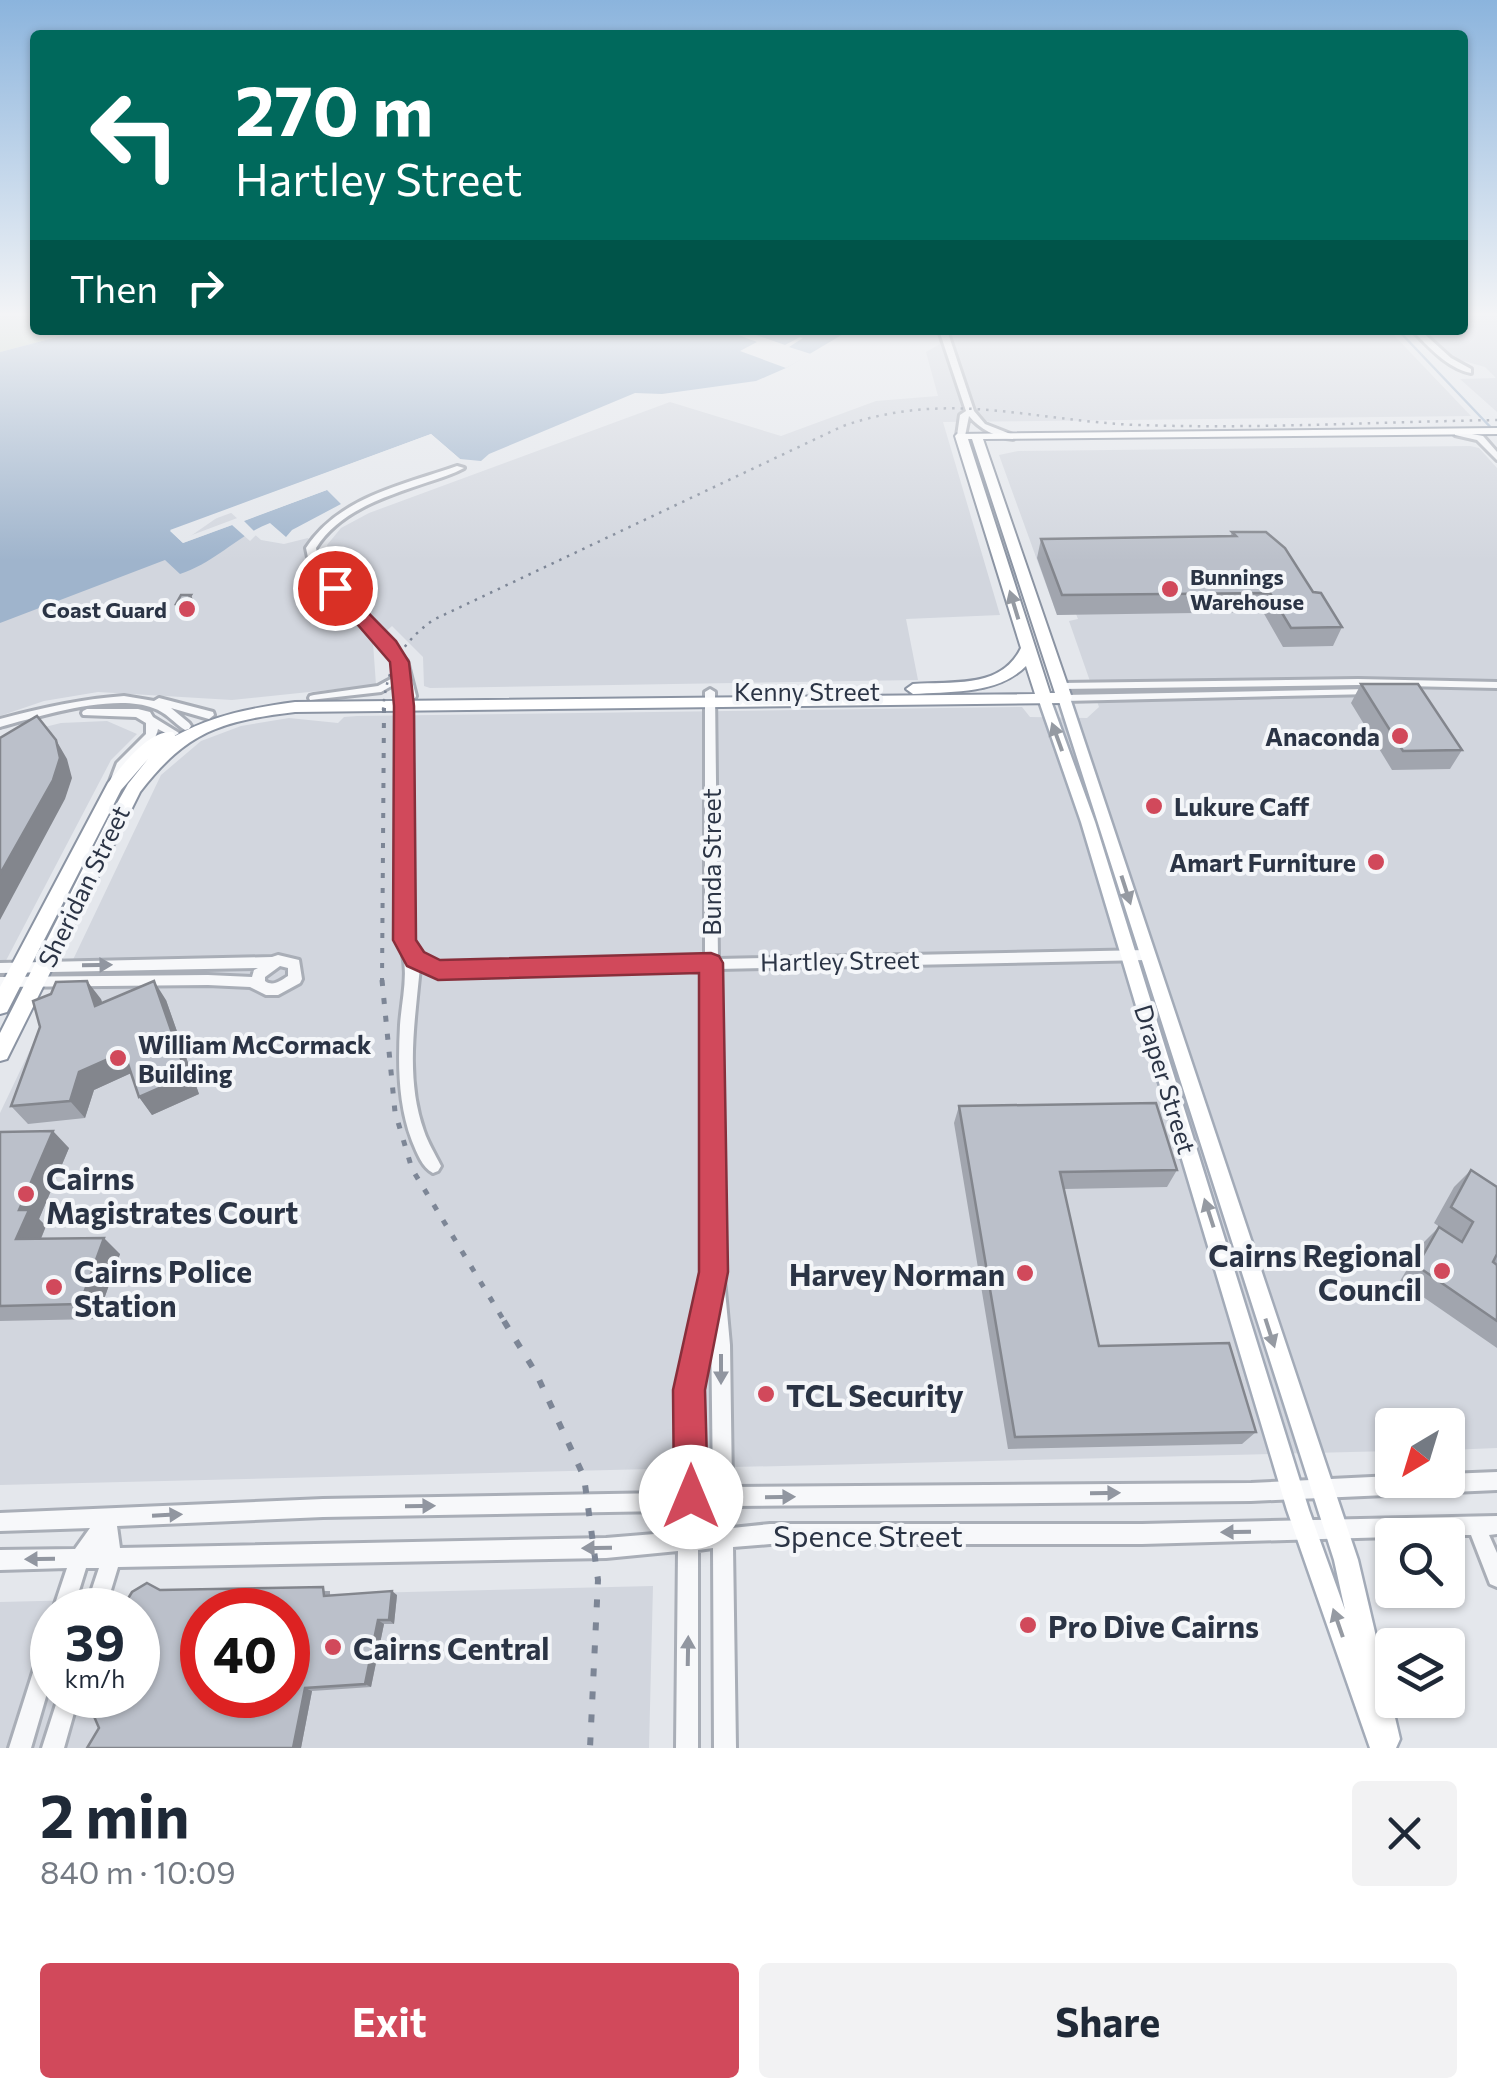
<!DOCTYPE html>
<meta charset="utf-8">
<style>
:root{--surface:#fff;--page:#f2f2f3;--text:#1f2937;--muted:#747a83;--accent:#d1495b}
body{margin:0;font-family:Commissioner,sans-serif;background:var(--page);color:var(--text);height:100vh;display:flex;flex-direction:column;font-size:38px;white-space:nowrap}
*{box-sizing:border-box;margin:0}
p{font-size:32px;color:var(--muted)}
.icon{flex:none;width:55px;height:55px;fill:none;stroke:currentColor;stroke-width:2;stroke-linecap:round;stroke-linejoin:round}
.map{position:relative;height:1748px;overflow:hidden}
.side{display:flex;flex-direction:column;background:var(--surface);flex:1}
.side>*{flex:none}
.banner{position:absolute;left:30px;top:30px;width:1438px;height:305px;border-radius:10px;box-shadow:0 2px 8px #0004;background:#00695c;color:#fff;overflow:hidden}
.needle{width:65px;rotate:218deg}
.controls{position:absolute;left:1375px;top:1408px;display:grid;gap:20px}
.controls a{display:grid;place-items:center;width:90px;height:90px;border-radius:10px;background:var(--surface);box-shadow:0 2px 8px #0004;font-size:50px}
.speed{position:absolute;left:30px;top:1588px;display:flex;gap:20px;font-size:50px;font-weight:700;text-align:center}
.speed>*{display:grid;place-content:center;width:130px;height:130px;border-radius:50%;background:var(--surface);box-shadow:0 2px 8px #0004;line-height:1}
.speed small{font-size:25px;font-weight:400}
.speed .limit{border:15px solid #d22;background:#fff;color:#111}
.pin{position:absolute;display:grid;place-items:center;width:85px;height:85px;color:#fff;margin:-42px;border:5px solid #fff;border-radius:50%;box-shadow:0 2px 10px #0007}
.me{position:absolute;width:110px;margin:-55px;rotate:0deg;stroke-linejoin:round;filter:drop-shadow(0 0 8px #0008)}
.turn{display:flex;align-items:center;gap:35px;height:210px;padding:0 40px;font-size:45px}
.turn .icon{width:130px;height:130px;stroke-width:2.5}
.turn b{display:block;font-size:70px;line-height:85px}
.then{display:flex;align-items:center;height:95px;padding:0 40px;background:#0003;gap:20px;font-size:38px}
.round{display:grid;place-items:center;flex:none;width:105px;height:105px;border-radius:10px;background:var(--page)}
.summary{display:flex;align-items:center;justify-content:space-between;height:170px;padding:0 40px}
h1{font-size:60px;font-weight:700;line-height:75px}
.primary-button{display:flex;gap:20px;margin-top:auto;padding:20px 40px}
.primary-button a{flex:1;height:115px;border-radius:10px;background:var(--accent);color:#fff;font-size:40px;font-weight:700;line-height:115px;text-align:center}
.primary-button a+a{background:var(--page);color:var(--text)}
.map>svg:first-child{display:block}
.built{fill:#d2d6de;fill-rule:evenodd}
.green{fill:#c9d6c5}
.water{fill:#9fb4cc}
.pier{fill:#e4e7ec}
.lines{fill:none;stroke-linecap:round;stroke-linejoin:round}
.stream{stroke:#9fb4cc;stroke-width:2.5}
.minor-casing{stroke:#a9aeb7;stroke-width:6}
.major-casing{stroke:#a3abb8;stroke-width:5}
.highway-casing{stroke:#8b94a3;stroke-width:4}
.minor{fill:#f7f8fa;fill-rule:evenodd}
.major{fill:#fff;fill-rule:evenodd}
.highway{fill:#fff;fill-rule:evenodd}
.rail-far3{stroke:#7d8696;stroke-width:2.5;stroke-dasharray:2.5 6;stroke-linecap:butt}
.rail-far2{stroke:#7d8696;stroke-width:4;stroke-dasharray:5 10;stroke-linecap:butt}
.rail-far1{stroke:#7d8696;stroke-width:5;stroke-dasharray:6 12;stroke-linecap:butt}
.rail{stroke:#7d8696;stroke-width:6;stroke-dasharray:8 15;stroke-linecap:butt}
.wall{fill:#a1a5ae}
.shaded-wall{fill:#83868d}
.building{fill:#bbc0ca;stroke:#83868d;stroke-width:2.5;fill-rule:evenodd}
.oneway{fill:#959aa2}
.oneway2{fill:#9196a0}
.route{fill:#d1495b;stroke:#882f3b;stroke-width:2.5}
.poi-dot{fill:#d1495b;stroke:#f4f6f9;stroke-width:4}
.labels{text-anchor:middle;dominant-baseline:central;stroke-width:8;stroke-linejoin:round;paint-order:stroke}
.far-poi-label{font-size:22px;font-weight:bold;fill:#2b3445;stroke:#f4f6f9;text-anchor:start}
.street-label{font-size:25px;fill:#2b3445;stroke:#f4f6f9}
.poi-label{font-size:25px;font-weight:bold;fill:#2b3445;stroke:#f4f6f9;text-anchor:end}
.near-poi-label{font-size:30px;font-weight:bold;fill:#2b3445;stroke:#f4f6f9;text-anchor:start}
.near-street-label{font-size:30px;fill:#2b3445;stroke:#f4f6f9}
</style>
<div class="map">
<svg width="1497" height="1748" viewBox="0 0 1497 1748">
<rect width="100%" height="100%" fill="#e4e7ec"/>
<path class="built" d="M1463,316H1497V412L1460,379L1496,378L1485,367L1453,358L1423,330H1462Z
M936,330H1389L1471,416L943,422L1000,615L906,619L918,680L430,688L424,686L423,657L392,626L373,643L376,685L232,700L98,692L44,701L0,716V616L162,556L228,510L261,540L284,544L308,538L331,564L327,545L341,528L369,513L670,402L781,436L876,401L938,396L926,352L940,344Z
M1470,446L1479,448L1497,468V1448L1448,1450V1425H1392V1451L0,1485V1113L161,775L201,741L241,726L289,718L338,723L344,717L357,716L1022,707L1030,717L1087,718L1099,707L1069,621L1078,619L1076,614L1057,615L999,455L1018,451Z
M107,721L137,734L111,760L0,972V738L61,723Z
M653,1586L649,1748H0V1602ZM52,1610H138V1695H52ZM202,1610H288V1695H202Z"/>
<path class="green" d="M0,316H35V330H84L0,352Z"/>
<path class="water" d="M84,330H850L786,368L756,381L662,394L635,393L489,454L481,461L460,459L431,434L170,531L183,543L327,490L341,504L292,530L286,537L270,523C238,535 216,562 180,574L165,560L0,623V352Z"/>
<path class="pier" d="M725,330H742L785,345L800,337L803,338L789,347L811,354L786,368L740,351L757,342Z
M431,434L460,459L454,461L430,440L179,532L184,538L325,485L332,488L244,521L257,534L250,541L232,525L183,543L170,530Z"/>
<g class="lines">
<path class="stream" d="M1398,330L1497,434"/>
<g class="minor-casing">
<path id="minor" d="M939,330H947L974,411L985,424L1013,435V439C995,437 980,429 969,416L965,436L961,438L957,436L960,415L966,411Z
M1412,330H1420L1451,358L1471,369V373C1447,368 1429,347 1412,330Z
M1455,431L1483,436L1497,452V460L1477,440L1455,435Z
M457,466L464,468C453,474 440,478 428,482C387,496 340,510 316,548L319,562L328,575L407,661L416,696L415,698H407L402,680L381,692L310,700L309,698L310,696L314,695L378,686L400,674L398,664L322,579L309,562L306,548C339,497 403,485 457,466Z
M1358,679L1497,682V688L1358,685L1060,689L1055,686L1060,683Z
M710,689L715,692L718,959L1147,950L1152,951L1154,955L1152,959L1147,960L718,969L721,1246L730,1345L732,1487L1251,1483L1392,1476V1480H1448V1474L1497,1472V1490L1251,1501L732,1506V1528L770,1524H1142L1497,1516V1534L1489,1535L1497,1553V1587L1490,1584L1471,1535H1392V1537L1142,1544H770L733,1547L736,1748H714L713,1548L698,1550V1748H676L678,1551L606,1558L118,1567L105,1610H85L99,1568H86L73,1610H53L67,1568L0,1570V1550L75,1549L90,1528L0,1531V1513L323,1499L666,1493L679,1490L680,1390L703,1285L707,1278L705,1246V970L438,975L420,967C415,1021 405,1078 424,1131C428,1143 435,1154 441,1166L438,1171L433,1173C422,1167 417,1153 412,1141C398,1104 398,1064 400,1025C402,996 411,967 398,940L399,706L404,703L409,706L412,940L418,955L439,965L705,959V692ZM711,1326L713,1487L698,1488V1390ZM698,1506H713V1529L698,1531ZM679,1509V1532L606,1538L120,1548L117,1526L323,1517L666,1511Z
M1369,689L1374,692L1373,694L1064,701L1059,698L1064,695Z
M124,696L154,701L159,698L213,712L214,715L209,719L171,708L189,723L191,726L189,729L185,730C174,723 166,712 153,708C114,693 40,716 0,727V719C41,708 82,699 124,696Z
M87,709H138L150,712L153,717L179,733L173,737L158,729C155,746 136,753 127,767C120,777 125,780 115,788L109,784L117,763L146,734V723L136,717L83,715L82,713L83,711Z
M278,955L299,960L302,979L300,983L278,995H266L250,987L208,985L0,987V977L208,975L252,977L254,970L258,968L0,973V963L272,957ZM280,966L288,968V976C280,981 273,987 265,981V977Z
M52,1634V1676L31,1748H9L42,1644L45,1637Z
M59,1695H79L64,1748H42Z"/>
</g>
<g class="major-casing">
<path id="major" d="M1044,694L1050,698L1095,822L1309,1510L1345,1610L1334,1560L1058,698L1064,694L1070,698L1358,1560L1400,1739L1396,1748H1370L1287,1510L1081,822L1038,698Z"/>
</g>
<g class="highway-casing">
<path id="highway" d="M1497,428V434L983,439L1072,698L1064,703L295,712C221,721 187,731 140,792L7,1059L0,1061V1033L108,819L128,784L148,759L121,790L7,1012L0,1014V987L108,783C123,765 148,730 173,732L175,736C214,715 251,708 295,702L1035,694L1026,666C997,695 952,691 913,694L906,689L913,684C953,681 1001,689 1021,648L955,436L957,434ZM968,439H972L1055,693H1050Z"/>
</g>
<use href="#minor" class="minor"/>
<use href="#major" class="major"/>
<use href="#highway" class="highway"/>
<path class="rail-far3" d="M383,710C386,670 400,644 433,620L843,426C950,389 1031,421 1138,425C1257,429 1377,422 1497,420"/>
<path class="rail-far2" d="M382,983L384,708"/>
<path class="rail-far1" d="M382,980L395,1112L412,1169L506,1324"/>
<path class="rail" d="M504,1321L536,1373L584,1477L598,1580L590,1748"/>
</g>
<path class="wall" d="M1232,532L1313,592L1342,627L1333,646L1283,647L1263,612L1057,615L1037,558L1041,539L1230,537Z
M176,604H195L189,614H180Z
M1361,684L1462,750L1450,769L1392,770L1351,703Z
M101,999L102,1003L166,1000L199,1094L152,1115L139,1097L131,1073L94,1090L85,1118L28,1124L11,1106Z
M959,1106L1177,1170L1167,1187L1064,1189L1099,1346L1256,1432L1242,1444L1008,1449L954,1123Z
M0,1132L69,1148L39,1219L46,1226L41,1239L120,1254L97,1319L0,1321Z
M1471,1170L1497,1187V1348L1400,1281L1423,1243L1439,1227L1456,1238L1434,1223L1454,1187Z
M160,1590L330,1591V1596L397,1595L394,1624H384L371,1687L312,1691L301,1748H87L99,1728Z"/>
<path class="shaded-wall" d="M191,595L195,604L189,614L185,604Z
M56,740L67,759L72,778L65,799L0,920V874Z
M87,981L101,999L109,1024L95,1006Z
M154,981L166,1000L199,1094L152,1115L139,1097Z
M124,1052L138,1070L94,1090L85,1118L70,1101L79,1072Z
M53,1131L69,1148L39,1219L46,1226L34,1255L16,1239L19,1210Z
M104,1238L120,1254L97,1319L80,1304Z
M392,1591L397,1595L394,1624L389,1620Z
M378,1620L384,1624L371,1687L365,1684Z
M305,1688L312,1691L301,1748H293Z"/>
<path class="building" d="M1232,532H1266L1285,548L1313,592L1321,593L1342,627L1291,628L1270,593L1062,595L1041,539L1236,536Z
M181,595H191L185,604H176Z
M1361,684H1418L1462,750L1403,751Z
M37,716L56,740L60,758L53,780L0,874V738Z
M87,981L95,1006L154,981L187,1076L139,1097L124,1052L79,1072L70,1101L11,1106L40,1027L33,1001L51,994L56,982Z
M1156,1103L1177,1170L1060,1172L1099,1346L1229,1343L1256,1432L1015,1437L959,1106Z
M53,1131L19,1210H29L16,1239L104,1238L80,1304L0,1306V1132Z
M1471,1170L1497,1187V1254L1493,1262L1497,1265V1321L1417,1266L1439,1227L1462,1242L1473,1222L1451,1207Z
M147,1583L160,1590L323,1587L324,1596L392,1591L389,1620H378L365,1684L305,1688L293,1748H87L99,1728L93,1714L99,1695H138V1610H121L132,1592ZM202,1610H288V1695H202Z"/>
<defs><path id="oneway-solid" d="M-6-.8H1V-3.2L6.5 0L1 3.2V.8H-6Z" transform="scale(2.5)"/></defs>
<g class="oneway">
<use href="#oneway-solid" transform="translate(1014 605) rotate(-107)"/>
<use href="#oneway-solid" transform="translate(1057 737) rotate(-110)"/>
<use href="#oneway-solid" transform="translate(1126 890) rotate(72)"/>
<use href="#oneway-solid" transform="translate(1209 1213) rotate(-108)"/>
<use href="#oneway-solid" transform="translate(1270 1333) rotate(72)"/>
<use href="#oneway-solid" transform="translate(1338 1623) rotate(-109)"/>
</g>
<g class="oneway2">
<use href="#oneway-solid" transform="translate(97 965) rotate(-1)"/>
<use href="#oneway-solid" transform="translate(721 1369) rotate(90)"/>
<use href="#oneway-solid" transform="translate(1105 1493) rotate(-1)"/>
<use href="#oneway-solid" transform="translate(780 1497) rotate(-1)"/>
<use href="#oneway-solid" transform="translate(420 1506) rotate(-1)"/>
<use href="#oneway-solid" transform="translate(167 1515) rotate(-3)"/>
<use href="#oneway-solid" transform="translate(1236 1532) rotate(179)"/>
<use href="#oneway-solid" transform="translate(597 1548) rotate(179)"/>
<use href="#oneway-solid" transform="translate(40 1559) rotate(179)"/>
<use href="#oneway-solid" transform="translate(688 1651) rotate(-89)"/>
</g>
<linearGradient id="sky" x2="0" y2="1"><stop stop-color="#8bb4dd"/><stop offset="0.56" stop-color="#f3f4f6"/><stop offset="1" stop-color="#f3f4f6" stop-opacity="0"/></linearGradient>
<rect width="1497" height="561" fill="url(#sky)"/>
<path class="route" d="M335,583L341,585L396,641L409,662L414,706L416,940L424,952L440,960L711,953L719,956L723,963L728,1272L705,1390L708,1497L703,1509L691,1514L679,1509L674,1497L673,1390L699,1272V973L438,980L407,966L393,940L394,706L390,662L326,588Z"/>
<g class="poi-dot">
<circle cx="1170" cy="589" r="10"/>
<circle cx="187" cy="609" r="10"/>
<circle cx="1400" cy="736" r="10"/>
<circle cx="1154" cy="806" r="10"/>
<circle cx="1376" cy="862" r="10"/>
<circle cx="118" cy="1058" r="10"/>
<circle cx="26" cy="1194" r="10"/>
<circle cx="1442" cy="1271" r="10"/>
<circle cx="1025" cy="1273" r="10"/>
<circle cx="54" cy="1287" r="10"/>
<circle cx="766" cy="1394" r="10"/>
<circle cx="1028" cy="1625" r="10"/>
<circle cx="333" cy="1647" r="10"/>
</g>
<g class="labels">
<g class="far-poi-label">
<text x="1190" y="576">Bunnings<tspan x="1190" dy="25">Warehouse</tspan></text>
<text x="167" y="609" text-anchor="end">Coast Guard</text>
</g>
<g class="street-label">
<text x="807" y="691">Kenny Street</text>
<text transform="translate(711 862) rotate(-90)">Bunda Street</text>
<text transform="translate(83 886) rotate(-64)">Sheridan Street</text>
<text transform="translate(840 960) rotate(-1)">Hartley Street</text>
<text transform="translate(1166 1079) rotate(73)">Draper Street</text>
</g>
<g class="poi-label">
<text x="1380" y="736">Anaconda</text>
<text x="1174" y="806" text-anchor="start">Lukure Caff</text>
<text x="1356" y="862">Amart Furniture</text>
<text x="138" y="1044" text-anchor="start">William McCormack<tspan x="138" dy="29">Building</tspan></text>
</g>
<g class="near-poi-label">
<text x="46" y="1177">Cairns<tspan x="46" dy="34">Magistrates Court</tspan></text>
<text x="1422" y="1254" text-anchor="end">Cairns Regional<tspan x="1422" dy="34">Council</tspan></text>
<text x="74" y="1270">Cairns Police<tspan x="74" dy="34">Station</tspan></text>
<text x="1005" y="1273" text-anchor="end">Harvey Norman</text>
<text x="786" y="1394">TCL Security</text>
<text x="1048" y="1625">Pro Dive Cairns</text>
<text x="353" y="1647">Cairns Central</text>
</g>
<g class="near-street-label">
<text x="868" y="1534">Spence Street</text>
</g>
</g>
</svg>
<div class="controls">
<a><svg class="needle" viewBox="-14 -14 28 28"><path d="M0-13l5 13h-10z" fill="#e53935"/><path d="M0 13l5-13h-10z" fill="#747a83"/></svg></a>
<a><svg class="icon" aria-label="search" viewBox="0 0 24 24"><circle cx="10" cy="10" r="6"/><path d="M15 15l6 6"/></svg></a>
<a><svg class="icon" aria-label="layers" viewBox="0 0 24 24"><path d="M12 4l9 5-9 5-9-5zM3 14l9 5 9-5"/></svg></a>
</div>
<div class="speed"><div>39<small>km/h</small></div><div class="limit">40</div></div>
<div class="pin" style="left:335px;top:588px;background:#d93025"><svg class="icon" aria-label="arrive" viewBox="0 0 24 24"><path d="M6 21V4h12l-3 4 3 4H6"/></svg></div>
<svg class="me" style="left:691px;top:1497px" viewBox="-20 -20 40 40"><circle r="19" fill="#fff"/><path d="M0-13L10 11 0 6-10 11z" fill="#d1495b"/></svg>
<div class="banner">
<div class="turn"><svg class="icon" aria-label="left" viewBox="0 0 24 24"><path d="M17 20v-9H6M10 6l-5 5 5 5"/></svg><div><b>270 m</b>Hartley Street</div></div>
<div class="then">Then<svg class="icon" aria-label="right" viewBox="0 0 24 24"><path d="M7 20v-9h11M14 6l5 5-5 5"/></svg></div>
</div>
</div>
<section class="side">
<div class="summary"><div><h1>2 min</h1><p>840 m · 10:09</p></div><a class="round"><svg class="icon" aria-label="close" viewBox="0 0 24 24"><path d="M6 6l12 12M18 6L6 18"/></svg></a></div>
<div class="primary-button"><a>Exit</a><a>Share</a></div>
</section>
